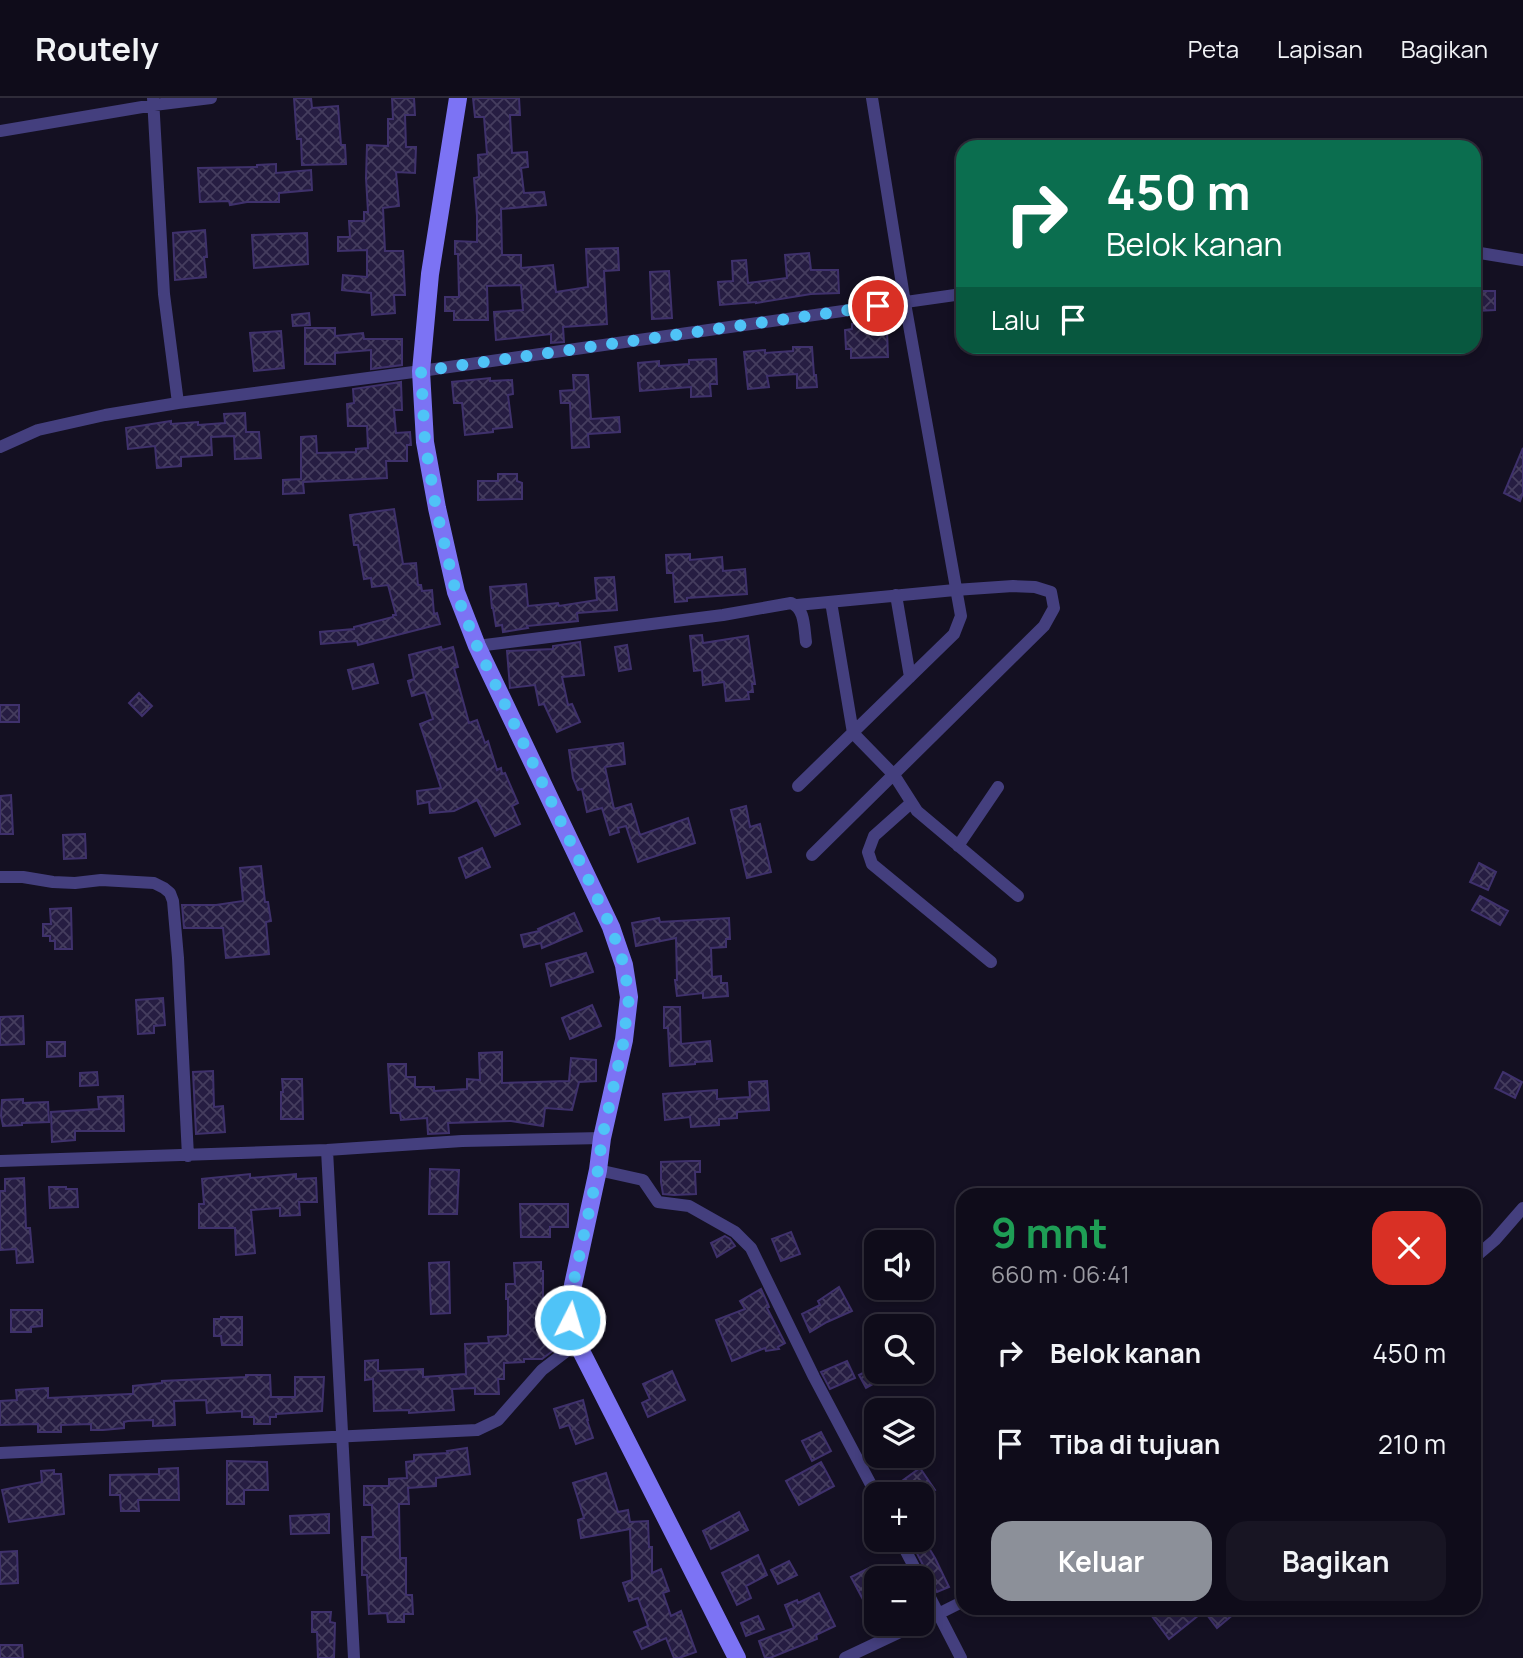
<!DOCTYPE html>
<html lang="id">
<meta charset="utf-8">
<style>
:root{--surface:#0f0c1a;--page:#181523;--text:#f1f3f6;--muted:#9b9ba2;--line:#2f2c39;--accent:#8c9099}
body{margin:0;font-family:Manrope,sans-serif;background:var(--page);color:var(--text);height:100vh;display:flex;flex-direction:column;font-size:26px;white-space:nowrap}
*{box-sizing:border-box;margin:0}
p{font-size:23px;color:var(--muted)}
.icon{flex:none;width:38px;height:38px;fill:none;stroke:currentColor;stroke-width:2;stroke-linecap:round;stroke-linejoin:round}
.map{position:relative;flex:1;overflow:hidden}
.side{position:absolute;left:956px;top:1090px;width:525px;height:427px;display:flex;flex-direction:column;background:var(--surface);border-radius:21px;box-shadow:0 4px 10px #0003,0 0 0 2px var(--line)}
.side>*{flex:none}
.banner{position:absolute;left:956px;top:42px;width:525px;height:214px;border-radius:21px;box-shadow:0 4px 10px #0003,0 0 0 2px var(--line);background:#0b6e4f;color:#fff;overflow:hidden}
.fabs{position:absolute;left:864px;top:1132px;display:grid;gap:14px}
.fabs a{display:grid;place-items:center;width:70px;height:70px;border-radius:14px;background:var(--surface);box-shadow:0 4px 10px #0003,0 0 0 2px var(--line);font-size:35px}
.pin{position:absolute;display:grid;place-items:center;width:60px;height:60px;color:#fff;margin:-30px;border:4px solid #fff;border-radius:50%;box-shadow:0 2px 7px #0007}
.me{position:absolute;width:77px;margin:-38px;rotate:5deg;stroke-linejoin:round;filter:drop-shadow(0 0 5px #0008)}
.turn{display:flex;align-items:center;gap:24px;height:147px;padding:0 35px;font-size:32px}
.turn .icon{width:91px;height:91px;stroke-width:2.5}
.turn b{display:block;font-size:49px;line-height:60px}
.then{display:flex;align-items:center;height:66px;padding:0 35px;background:#0003;gap:14px;font-size:26px}
.round{display:grid;place-items:center;flex:none;width:74px;height:74px;border-radius:21px;background:var(--page)}
.overview{display:flex;align-items:center;justify-content:space-between;height:119px;padding:0 35px}
h1{font-size:42px;font-weight:700;line-height:52px;color:#1e9e55}
.cta{display:flex;gap:14px;margin-top:auto;padding:14px 35px}
.cta a{flex:1;height:80px;border-radius:21px;background:var(--accent);color:#fff;font-size:28px;font-weight:700;line-height:80px;text-align:center}
.cta a+a{background:var(--page);color:var(--text)}
ul{padding:0;list-style:none}
li{display:flex;align-items:center;gap:21px;height:91px;padding:0 35px}
li div{flex:1}
li b{display:block;font-size:26px}
li em{font-style:normal}
header{display:flex;align-items:center;gap:42px;box-sizing:border-box;height:98px;padding:0 35px;background:var(--surface);border-bottom:2px solid var(--line)}
header strong{font-size:33px}
nav{display:flex;gap:38px;margin-inline-start:auto;font-size:24px}
.map>svg:first-child{display:block}
.building{fill:url(#building-cross-hatch);stroke:#3f316c;stroke-width:2}
.lines{fill:none;stroke-linecap:round;stroke-linejoin:round}
.street{stroke:#443f7e;stroke-width:12}
.secondary{stroke:#7c73f4;stroke-width:18}
.route{stroke:#4fc3f7;stroke-width:12;stroke-dasharray:0 21.6}
</style>
<header>
<strong>Routely</strong>
<nav><a>Peta</a><a>Lapisan</a><a>Bagikan</a></nav>
</header>
<div class="map">
<svg width="1523" height="1560" viewBox="0 0 1523 1560">
<defs>
<pattern id="building-cross-hatch" width="8" height="8" patternUnits="userSpaceOnUse" patternTransform="scale(1.75)"><rect width="8" height="8" fill="#261d42"/><path d="M0 0l8 8M0 8l8-8" fill="none" stroke="#453d5e"/></pattern>
</defs>
<rect width="100%" height="100%" fill="#141022"/>
<path class="building" d="M294,0H311L312,10L338,8L341,47H345L346,66L302,67L301,41H297Z
M392,0H414L415,17H405L406,49H416L415,75L396,74L399,108L383,110L385,153H403L405,197H394L395,215L372,217L371,195L342,192L343,177L367,179V152L338,153V139H350L349,123H364V114H368L366,80L367,47L388,48V21H393Z
M473,0H519L520,17H510L512,55L527,54L528,69L521,70L524,95L544,94L546,107L501,111L502,157H521V170L553,167L556,194L588,189L586,151L618,150L619,172L604,173L607,226L563,229L564,244L551,245V236L496,242L494,214L523,212L521,187L487,188L488,222H454V213H445V199H459L458,156H455V143L477,144V118L474,80L479,79L478,57L487,56L484,19H475Z
M276,66V75L311,72L312,92L279,95V104H247L230,107L229,103L200,104L198,70L257,69V67Z
M205,132L207,159H204L206,179L175,182L173,135Z
M307,135L308,166L254,170L252,137Z
M809,155L811,172H838L839,195L811,196L756,205V204L720,207L718,184L733,183L732,163L746,162L748,185L787,180L785,157Z
M669,173L672,220L652,221L650,174Z
M1477,193H1495V212L1477,213Z
M309,215L310,227L293,228L292,217Z
M863,225L864,233L887,232L888,259L851,260V251H846L845,232L852,231V226Z
M305,230H335V238L363,235L364,241H402V267L371,271V252L335,255V266H305Z
M281,233L284,270L254,273L250,235Z
M793,249H812L814,277H816L817,289L797,290V276L767,278L769,289L748,291L744,254L765,252V255L793,253Z
M716,261L717,286H710L711,298L691,299V289L640,293L638,265L659,263V268L689,266V262Z
M573,277H588L591,321L619,319L620,334L588,336L589,349L572,350L570,305H561L560,293L574,292Z
M490,280V283L512,282L513,296L508,297L512,329L493,331V334L465,337L462,305H454L452,284Z
M401,284L402,312H394L396,335L410,334L411,347H407V363H386L387,380L303,384L304,395L283,396V382L301,381V339L316,338L317,355L356,354V351L368,350L367,328H348L347,306L354,305L353,291Z
M245,315L246,334H259L261,360L235,361L234,338L211,339L212,357L181,359V368L157,370L155,348L128,351L126,330L171,323V326L198,324V327L225,325L224,316Z
M1523,350V395L1520,403L1504,395Z
M498,376H517V383L522,385V401L478,402V383H498Z
M394,411L403,466L416,465L418,487H421L422,493L432,492L434,516L437,515L440,526L358,547L357,543L321,546L320,534L354,531V529L393,519V517H396L388,487L372,489L371,480L364,481L358,447H354L350,417Z
M690,456V462L722,459L723,473L745,471L747,496L687,500V503L675,504L673,475H667L666,457Z
M614,479L617,512L577,515L578,523L527,528L528,530L503,534L502,527L496,528L493,510H492L490,489L526,486L528,508L558,505L559,508L597,502L595,480Z
M702,537L703,545L748,538L755,586H752L753,594H748L749,601L726,603L724,584L703,587L702,572L694,573L690,538Z
M580,544L584,577L562,579L568,607L572,606L580,624L557,634L544,606L539,607L535,587L510,590L507,553L553,551V548Z
M627,547L631,571L619,573L615,549Z
M441,549L442,552L453,549L458,569L454,570L469,625L477,622L485,645L488,643L497,672L501,670L502,676L505,675L518,705L512,708L520,726L495,738L477,702L454,713L430,715L429,704L418,706L417,693L441,690L420,626L433,621L425,594L412,598L408,583L414,581L409,557Z
M373,566L378,585L353,591L348,572Z
M139,595L152,608L142,618L129,605Z
M0,607H19V624H0Z
M623,645L625,666L605,669L614,711L631,706L640,737L688,720L695,745L638,764L626,728L618,730L619,734L610,737L602,710L587,714L582,691L578,692L573,680L569,652Z
M11,697L13,736H0V698Z
M746,708L750,729L760,726L771,774L747,780L731,712Z
M85,736L86,760L64,761L63,737Z
M482,750L490,769L466,780L459,760Z
M1479,765L1496,774L1488,792L1470,784Z
M261,768L265,804H268L271,823L266,824L269,856L226,860L223,830H184L182,807H216L243,803L240,770Z
M1480,798L1508,813L1500,827L1472,812Z
M71,810L72,851H55V843H50V838H43V826H51L50,811Z
M574,815L582,833L542,850L541,845L524,849L521,837L539,833L538,831Z
M659,820L660,824L729,820L730,841H726V849L711,850L712,879L721,878V885H727L728,898L703,900V895L677,898L675,882H677L676,840L636,848L632,825Z
M586,855L593,874L551,888L546,866Z
M163,900L165,927L154,928V935L138,936L136,902Z
M592,907L601,928L570,941L562,920Z
M664,909H680L681,946L710,943L712,963L695,964V966L670,968L668,930H664Z
M23,918L24,946L0,947V919Z
M47,944H65V958L47,959Z
M502,954V985L569,983L571,960L596,962V983L579,984L572,1012L545,1010L543,1028L511,1023L448,1025L449,1035L428,1036L427,1020L401,1022L400,1015H391L388,966H406V979H415V989H434V993L467,991V981L480,982L479,955Z
M213,973L214,1009L223,1008L225,1034L196,1036L193,974Z
M97,974L98,987L80,988V975Z
M1503,974L1522,984L1515,1000L1495,990Z
M282,981H302L303,1021H281V994H283Z
M767,983L769,1012L737,1014V1020L719,1021V1027L691,1029L690,1019L665,1022L663,996L717,992V1001L750,999L749,984Z
M123,998L124,1033H75V1042L52,1044L51,1014L99,1011L98,999Z
M23,1001V1005L48,1004L49,1024L22,1025V1027L3,1028L1,1018L2,1002Z
M691,1063H700V1074H695L696,1096L674,1097L663,1096L661,1084V1064Z
M430,1071L459,1072L457,1116H429Z
M250,1076V1080L296,1076V1081L316,1080L317,1104H299L300,1117L280,1118V1110L251,1112L255,1155L236,1157L235,1130H199V1106H204L202,1081Z
M24,1080L26,1130H30L33,1164L17,1165L16,1151L0,1152V1093H5V1081Z
M49,1089H66V1091H77L78,1109L50,1110Z
M520,1106H568V1129H550V1139H521Z
M791,1134L800,1156L781,1163L772,1141Z
M725,1138L730,1141L735,1148L717,1159L711,1145Z
M449,1164L450,1215L431,1216L429,1165Z
M541,1164V1173H543V1212H547L546,1239L547,1242L563,1241V1245L542,1261H524V1264L504,1265V1281H498L499,1296H475V1290L452,1291L454,1312L409,1315V1312L374,1313L373,1281L365,1282V1263L378,1262V1273L423,1271V1279L466,1276L465,1246L489,1245L488,1239L506,1238L508,1236V1201H506V1186H515L514,1165Z
M839,1189L852,1213L827,1224L810,1234L802,1216L820,1207L818,1203Z
M761,1191L768,1206L769,1209L767,1210L785,1245L778,1249L779,1251L766,1253L765,1250L732,1263L716,1222L745,1211L740,1203Z
M11,1212H42V1228L31,1229V1234H11Z
M221,1219H242V1247H222L221,1238H214V1221H221Z
M847,1263L855,1280L830,1291L821,1274Z
M877,1268V1274H895L866,1290L859,1277Z
M672,1273L685,1302L648,1319L642,1305L650,1301L643,1286Z
M246,1277H270L271,1299H295V1279H324L322,1313L276,1316V1319H270V1326H254V1319H242V1313L207,1315L206,1302L174,1303L175,1327L153,1328V1322L128,1323L124,1324V1330L103,1332H91V1326L61,1327V1334H38V1326L0,1327V1303L17,1302L16,1292L48,1290V1300L130,1296H133V1288L162,1285V1283L246,1279Z
M583,1302L588,1322H587L593,1340L576,1346L569,1327L560,1330L554,1311Z
M821,1334L831,1353L812,1363L802,1343Z
M467,1350L470,1376L436,1380V1388L408,1390L409,1406H399L400,1460H406V1497H412L413,1516H404V1524H388L387,1515L369,1516L367,1477H362V1439H373L372,1407H364V1388H389V1381L407,1380L406,1364L414,1363V1357L448,1355L447,1353Z
M227,1363L267,1364L268,1392H244V1406H227Z
M821,1364L834,1388L799,1407L786,1383Z
M178,1370L179,1402H138L139,1413H121L120,1397H110V1377L159,1376V1371Z
M920,1370L935,1392L929,1396H900L895,1388Z
M54,1372V1376H61L64,1416L9,1424L2,1392L42,1384L41,1373Z
M606,1375L618,1414L628,1412L630,1424L648,1423L649,1449H652V1475L661,1471L669,1493L663,1495L671,1518L681,1513L696,1554L679,1560H674L666,1540L642,1551L634,1534L648,1528L638,1500L629,1503L623,1485L632,1482L630,1431L581,1440L578,1422L584,1420L573,1385Z
M739,1414L748,1432L711,1451L703,1433Z
M329,1416V1435L291,1436L290,1418Z
M910,1442H924L935,1460L949,1489L937,1494Z
M17,1453L18,1485L0,1486V1454Z
M758,1457L767,1477L746,1488L751,1500L737,1507L722,1475Z
M789,1463L797,1477L778,1486L771,1472Z
M871,1469L877,1481V1528L851,1479Z
M819,1495L835,1528L816,1537L817,1541L770,1560H765L759,1543L794,1530L785,1507L797,1502L798,1505Z
M1159,1510H1241L1217,1530L1204,1513L1169,1541L1151,1517Z
M312,1514H331L330,1524L335,1525L334,1560H318L317,1534H312Z
M758,1518L764,1531L746,1538L741,1525Z
M0,1547H22L23,1560H0Z"/>
<g class="lines">
<path class="street" d="M153,0L164,196L178,305
M0,33L154,7L211,0
M1474,154L1523,162
M0,349L38,332L105,317L178,305L421,273L962,196
M896,497L910,579
M831,504L853,635L894,677L917,713L1018,798
M797,507L955,492L1013,488L1035,489L1051,494L1054,510L1044,528L812,757
M477,548L723,517L791,505C805,510 804,530 806,544
M798,688L954,536L961,518L905,205L872,0
M911,705L874,738L868,754L872,766L991,864
M958,748L998,689
M0,779H23L53,784L75,785L101,782L154,785L164,790L170,795L173,803L178,860L188,1058
M327,1052L354,1560
M0,1063L327,1052L462,1043L602,1040
M598,1072L643,1082L658,1104L689,1108L735,1134L751,1150L814,1279L877,1398
M1474,1160L1495,1142L1523,1110
M0,1355L477,1332L498,1322L542,1272L577,1245
M900,1442L920,1480
M922,1484L961,1560
M922,1524L962,1504
M845,1560L917,1526"/>
<path class="secondary" d="M458,0L430,176L421,273L425,344L437,410L456,494L477,548L611,829L624,867L629,899L624,942L602,1040L598,1072L573,1187L570,1222L577,1245L737,1560"/>
</g>
<g class="lines">
<path class="route" d="M570,1222L573,1187L598,1072L602,1040L624,942L626,921L629,900L624,867L611,829L477,548L456,495L436,410L425,344L421,273L878,208"/>
</g>
</svg>
<div class="fabs">
<a><svg class="icon" aria-label="sound" viewBox="0 0 24 24"><path d="M4 9h4l5-4v14l-5-4H4zM17 9q2 3 0 6"/></svg></a>
<a><svg class="icon" aria-label="search" viewBox="0 0 24 24"><circle cx="10" cy="10" r="6"/><path d="M15 15l6 6"/></svg></a>
<a><svg class="icon" aria-label="layers" viewBox="0 0 24 24"><path d="M12 4l9 5-9 5-9-5zM3 14l9 5 9-5"/></svg></a>
<a>+</a>
<a>−</a>
</div>
<div class="pin" style="left:878px;top:208px;background:#d93025"><svg class="icon" aria-label="arrive" viewBox="0 0 24 24"><path d="M6 21V4h12l-3 4 3 4H6"/></svg></div>
<svg class="me" style="left:570px;top:1222px" viewBox="-20 -20 40 40"><circle r="17" fill="#4fc3f7" stroke="#fff" stroke-width="3"/><path d="M0-11L8 9 0 5-8 9z" fill="#fff"/></svg>
<div class="banner">
<div class="turn"><svg class="icon" aria-label="right" viewBox="0 0 24 24"><path d="M7 20v-9h11M14 6l5 5-5 5"/></svg><div><b>450 m</b>Belok kanan</div></div>
<div class="then">Lalu<svg class="icon" aria-label="arrive" viewBox="0 0 24 24"><path d="M6 21V4h12l-3 4 3 4H6"/></svg></div>
</div>
<section class="side">
<div class="overview"><div><h1>9 mnt</h1><p>660 m · 06:41</p></div><a class="round" style="background:#d93025;color:#fff"><svg class="icon" aria-label="close" viewBox="0 0 24 24"><path d="M6 6l12 12M18 6L6 18"/></svg></a></div>
<ul>
<li><svg class="icon" aria-label="right" viewBox="0 0 24 24"><path d="M7 20v-9h11M14 6l5 5-5 5"/></svg><div><b>Belok kanan</b></div><em>450 m</em></li>
<li><svg class="icon" aria-label="arrive" viewBox="0 0 24 24"><path d="M6 21V4h12l-3 4 3 4H6"/></svg><div><b>Tiba di tujuan</b></div><em>210 m</em></li>
</ul>
<div class="cta"><a>Keluar</a><a>Bagikan</a></div>
</section>
</div>
